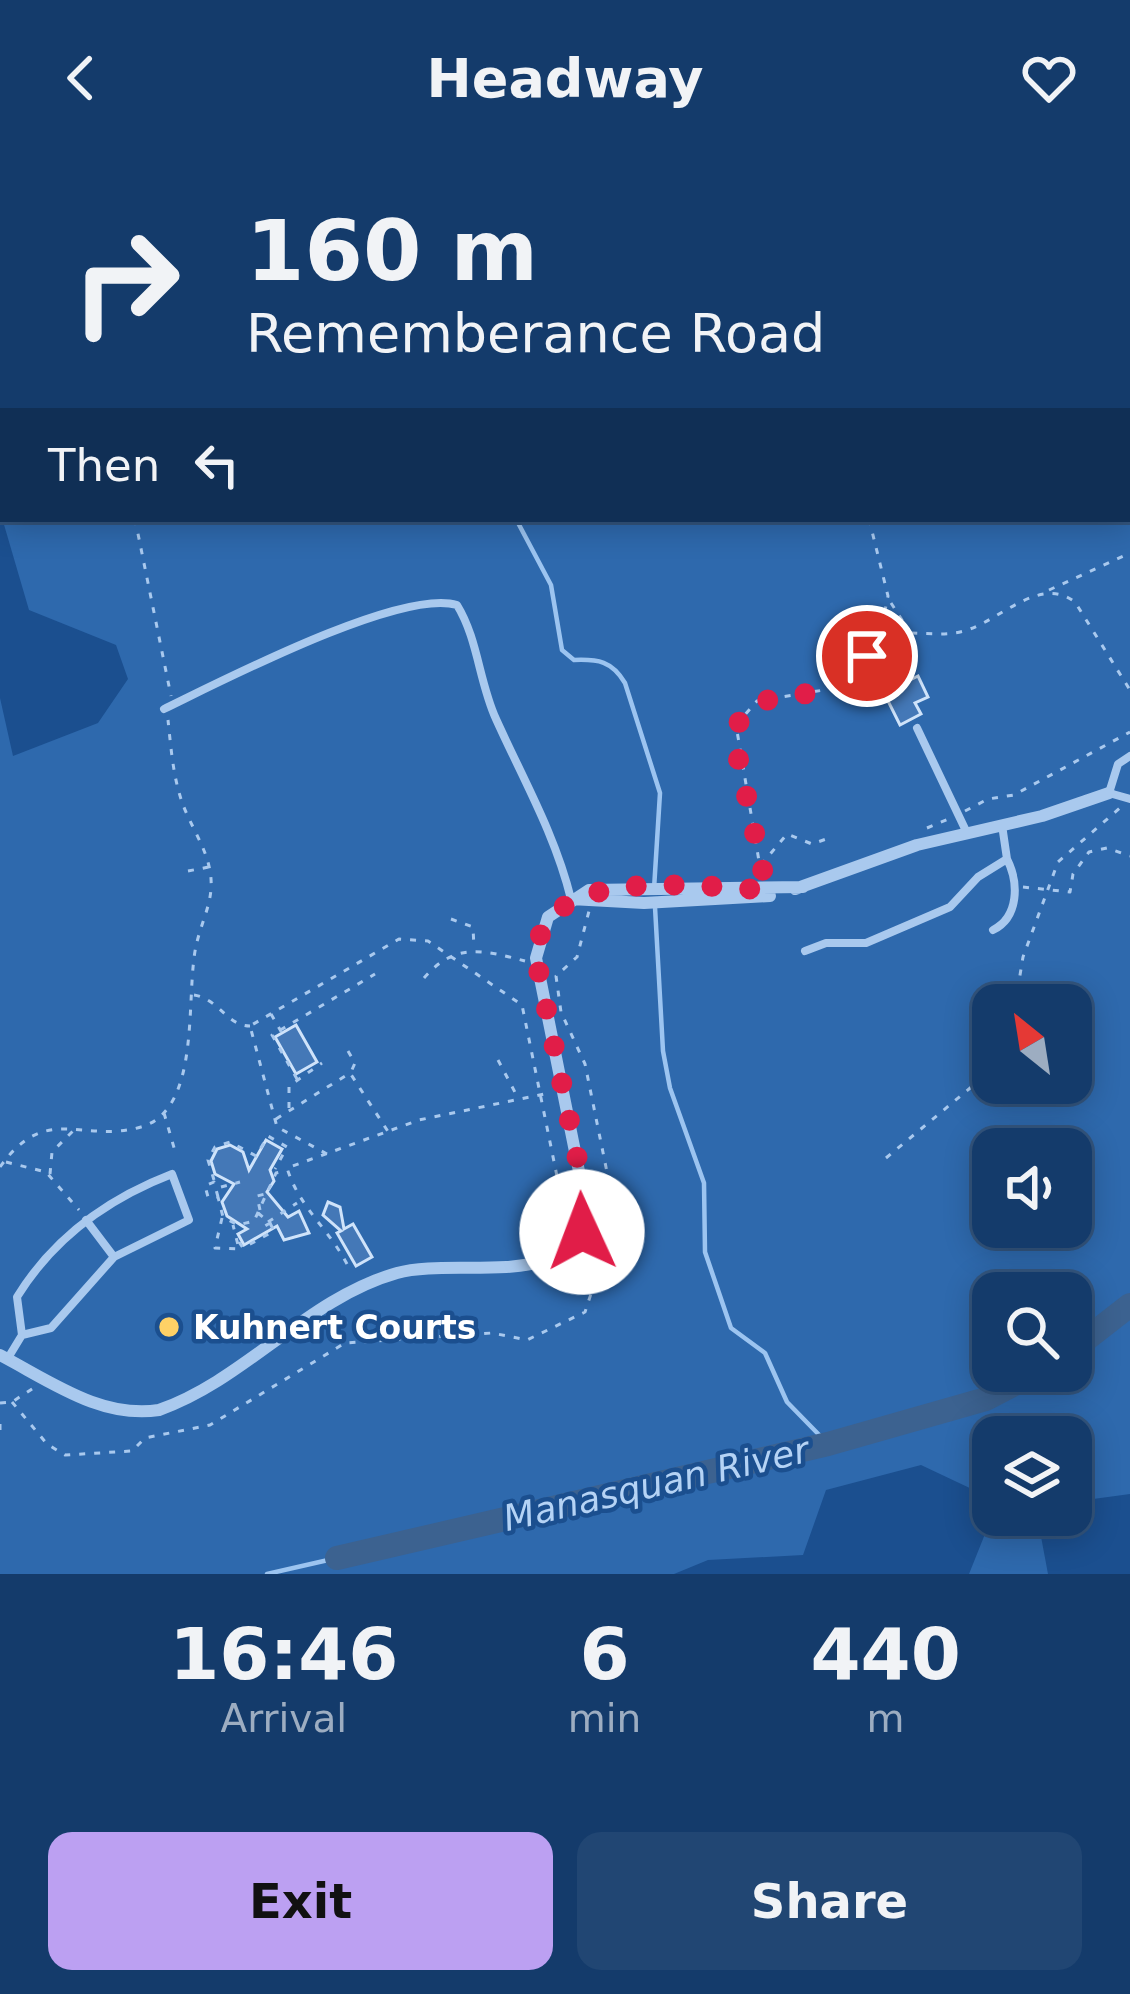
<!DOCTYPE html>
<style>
:root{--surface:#143b6b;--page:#214673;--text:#f1f3f6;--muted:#9dadc1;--line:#33557e;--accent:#bca0f2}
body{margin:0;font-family:"DejaVu Sans",sans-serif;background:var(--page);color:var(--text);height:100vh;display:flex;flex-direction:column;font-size:45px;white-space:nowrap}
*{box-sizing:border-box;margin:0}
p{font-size:39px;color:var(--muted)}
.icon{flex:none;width:66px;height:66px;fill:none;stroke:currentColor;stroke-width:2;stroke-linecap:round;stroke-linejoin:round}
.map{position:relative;height:1418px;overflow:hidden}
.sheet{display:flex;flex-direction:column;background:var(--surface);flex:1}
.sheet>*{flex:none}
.guide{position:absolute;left:0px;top:0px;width:1131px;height:366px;box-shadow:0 6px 30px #0003,0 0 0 3px var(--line);background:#143b6b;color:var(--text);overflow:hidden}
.needle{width:78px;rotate:330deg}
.tools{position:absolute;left:972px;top:828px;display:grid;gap:24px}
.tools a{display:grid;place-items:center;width:120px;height:120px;border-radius:24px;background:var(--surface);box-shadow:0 6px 30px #0003,0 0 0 3px var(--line);font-size:60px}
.pin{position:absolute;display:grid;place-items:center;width:102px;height:102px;color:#fff;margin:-51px;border:6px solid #fff;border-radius:50%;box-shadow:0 3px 12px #0007}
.me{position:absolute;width:132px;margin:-66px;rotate:358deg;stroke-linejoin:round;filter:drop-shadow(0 0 9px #0008)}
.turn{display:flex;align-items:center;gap:42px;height:252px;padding:0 48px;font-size:54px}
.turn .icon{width:156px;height:156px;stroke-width:2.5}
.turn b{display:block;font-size:84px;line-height:102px}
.then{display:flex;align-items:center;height:114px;padding:0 48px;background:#0003;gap:24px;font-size:45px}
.eta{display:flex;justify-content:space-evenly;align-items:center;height:204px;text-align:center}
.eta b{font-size:72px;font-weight:600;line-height:84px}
.action{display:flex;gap:24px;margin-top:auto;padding:24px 48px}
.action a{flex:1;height:138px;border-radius:24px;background:var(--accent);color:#111;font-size:48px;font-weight:600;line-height:138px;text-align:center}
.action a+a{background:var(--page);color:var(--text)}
header{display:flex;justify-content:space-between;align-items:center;height:156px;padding:0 48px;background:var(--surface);font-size:54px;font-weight:600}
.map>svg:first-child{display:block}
.green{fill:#2e69ad;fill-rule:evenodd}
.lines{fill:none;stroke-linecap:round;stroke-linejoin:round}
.stream{stroke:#9cc4f0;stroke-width:4.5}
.river{stroke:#3c6290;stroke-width:24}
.building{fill:#4478b7;stroke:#cfe3fa;stroke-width:3}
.path{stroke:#a9c9ee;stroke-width:3;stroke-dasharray:6 9;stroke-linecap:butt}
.service{stroke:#a9c9ee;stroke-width:8}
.minor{stroke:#a9c9ee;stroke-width:12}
.route{stroke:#e11d48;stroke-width:21;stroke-dasharray:0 37.8}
.poi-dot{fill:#ffd166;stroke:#1b4f8f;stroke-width:4.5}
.labels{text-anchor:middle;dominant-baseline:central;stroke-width:9;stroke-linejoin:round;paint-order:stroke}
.poi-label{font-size:33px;font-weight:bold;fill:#fff;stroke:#1b4f8f;text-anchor:start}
.water-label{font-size:36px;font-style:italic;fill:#b5d3f5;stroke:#1b4f8f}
</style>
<header><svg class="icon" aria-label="back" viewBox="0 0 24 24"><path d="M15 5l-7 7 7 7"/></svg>Headway<svg class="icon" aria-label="heart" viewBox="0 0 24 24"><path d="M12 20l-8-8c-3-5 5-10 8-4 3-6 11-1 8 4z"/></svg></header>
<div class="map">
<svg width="1130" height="1418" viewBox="0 0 1130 1418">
<rect width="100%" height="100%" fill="#1b4f8f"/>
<path class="green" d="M49,0H1130V1338L1071,1346V1281H993V1343L921,1309L826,1334L803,1399L708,1404L674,1418H0V542L13,600L98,567L128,523L116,489L29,454L0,355V347L3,363H1128V3ZM993,849H1071V927H993ZM993,993H1071V1071H993ZM993,1137H1071V1215H993Z
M993,1358L1037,1359L1048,1418H969Z"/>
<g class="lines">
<path class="stream" d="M320,0L321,3
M516,363L551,429L562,494L574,504C598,503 612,505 625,527L660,637L654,733
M655,751L663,895L670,932L704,1027L705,1096L731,1172L765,1197L787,1246L828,1288
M267,1418L337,1402"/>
<path class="river" d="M1071,1195L1130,1149
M337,1402L828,1288L986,1243L1039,1215"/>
</g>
<path class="building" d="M899,512L906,526L918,520L928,541L915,547L921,558L900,569L877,523Z
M296,869L317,906L296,918L275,881Z
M266,984L282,993L270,1014L274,1025L267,1036L288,1061L299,1055L309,1077L284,1084L277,1070L244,1089L238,1078L247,1073L227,1060L222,1046L234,1028L215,1018L211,1005L217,993L230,989L243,996L249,1014Z
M328,1046L340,1051L344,1073L353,1068L372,1101L356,1110L337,1077L341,1075L323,1059Z"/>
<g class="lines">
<path class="path" d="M61,0V3
M1128,162L1130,161
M1128,344L1130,346
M135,363L171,540
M869,363L888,440L879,483
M1049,434L1130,397
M891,447L911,478
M965,655L988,643L1014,639L1130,576
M927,672L951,662
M761,709L787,678L812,688L832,681
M188,715L209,711
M761,717L736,569L757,545L836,532L885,480C913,472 941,484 970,473C1003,461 1041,420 1075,446L1130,534
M1023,731L1070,736L1073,718L1089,696L1107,692L1130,700
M451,763L473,771L474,792
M424,822C455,786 483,794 525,805
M194,839C219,843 227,870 250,870
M1015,849L1023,801L1058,706L1121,651
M271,858L282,877
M348,895L355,907L351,916
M1071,903H1093
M498,904L517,940
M297,923L272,879L375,818
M289,952V930L322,907
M164,957L175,995
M276,963L350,917L389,977
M327,998L277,971L250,870L399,783L428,785L522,849L560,1035
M886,1002L993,913
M6,1006L46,1016L79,1054
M0,1011C46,946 82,988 141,971C204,953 184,834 197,786C203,761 215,742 210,715C206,691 190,669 182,646C173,620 171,592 168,564
M50,1018L52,996L76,972
M214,1024L208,1004L215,991L230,986L256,1000L268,980L287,991L275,1013
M221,1031L240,1026
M218,1041L214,1026L205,1030L208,1041H218L223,1061L238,1069L254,1065L276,1017L286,1015
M260,1054L257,1040L269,1037
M258,1057L270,1067L265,1070
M222,1062L215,1092L239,1093L233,1069
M268,1066L297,1047
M239,1086L243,1092L274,1075L270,1067
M347,1108C328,1072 299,1051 287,1012L419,964L549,937
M12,1246L47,1288L65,1299L132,1295L145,1282L210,1269L345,1187L492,1177L527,1184L585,1156L609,1083L608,1021L585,908L561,856L556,820L577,801L589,755
M0,1247L12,1246L35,1231
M0,1268V1275"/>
<path class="service" d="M164,553C222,525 401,432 457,449C478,483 479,526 496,563C523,623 555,678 571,743
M917,572L967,677
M1130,600L1118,608L1109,637L1130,643
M993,774C1019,761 1019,727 1007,703
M805,795L826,787H866L950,751L978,721L1007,703L1002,669
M86,1064L114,1101
M8,1202L22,1179L51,1172L114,1101L189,1064L172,1018C107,1043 54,1081 17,1141L22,1179"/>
<path class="minor" d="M795,733L917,689L1042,660L1109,637
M571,743L644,747L770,740
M0,1199C50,1225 101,1263 159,1254C245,1224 308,1142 397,1117C455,1100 577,1138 587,1055L536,802L548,761L589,734L803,731"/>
</g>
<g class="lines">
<path class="route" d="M582,1076L584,1035L536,802C539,706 701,731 767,734L735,587C738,512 827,567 867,500"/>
</g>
<circle class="poi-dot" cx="169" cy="1171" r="12"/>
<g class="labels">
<g class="poi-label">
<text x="193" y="1171">Kuhnert Courts</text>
</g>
<g class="water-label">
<text transform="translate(656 1328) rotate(-13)">Manasquan River</text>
</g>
</g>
</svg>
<div class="tools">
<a><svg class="needle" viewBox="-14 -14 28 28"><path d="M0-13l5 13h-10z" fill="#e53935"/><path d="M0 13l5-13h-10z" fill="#9dadc1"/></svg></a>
<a><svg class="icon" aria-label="sound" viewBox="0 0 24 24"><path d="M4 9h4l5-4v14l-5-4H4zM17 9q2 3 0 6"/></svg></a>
<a><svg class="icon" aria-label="search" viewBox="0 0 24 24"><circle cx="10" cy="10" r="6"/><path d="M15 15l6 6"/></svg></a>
<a><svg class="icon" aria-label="layers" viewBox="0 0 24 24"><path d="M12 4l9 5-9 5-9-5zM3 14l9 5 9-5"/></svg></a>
</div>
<div class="pin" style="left:867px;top:500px;background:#d93025"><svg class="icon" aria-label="arrive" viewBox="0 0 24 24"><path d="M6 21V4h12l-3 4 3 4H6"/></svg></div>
<svg class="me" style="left:582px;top:1076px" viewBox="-20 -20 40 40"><circle r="19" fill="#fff"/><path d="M0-13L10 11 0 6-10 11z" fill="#e11d48"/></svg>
<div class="guide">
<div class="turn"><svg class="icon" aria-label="right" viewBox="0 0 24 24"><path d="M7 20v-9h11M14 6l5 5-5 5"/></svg><div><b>160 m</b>Rememberance Road</div></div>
<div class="then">Then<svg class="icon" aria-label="left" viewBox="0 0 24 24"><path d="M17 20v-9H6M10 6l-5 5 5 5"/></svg></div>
</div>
</div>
<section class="sheet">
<div class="eta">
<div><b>16:46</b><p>Arrival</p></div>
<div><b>6</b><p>min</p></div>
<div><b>440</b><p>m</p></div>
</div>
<div class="action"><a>Exit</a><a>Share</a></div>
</section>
